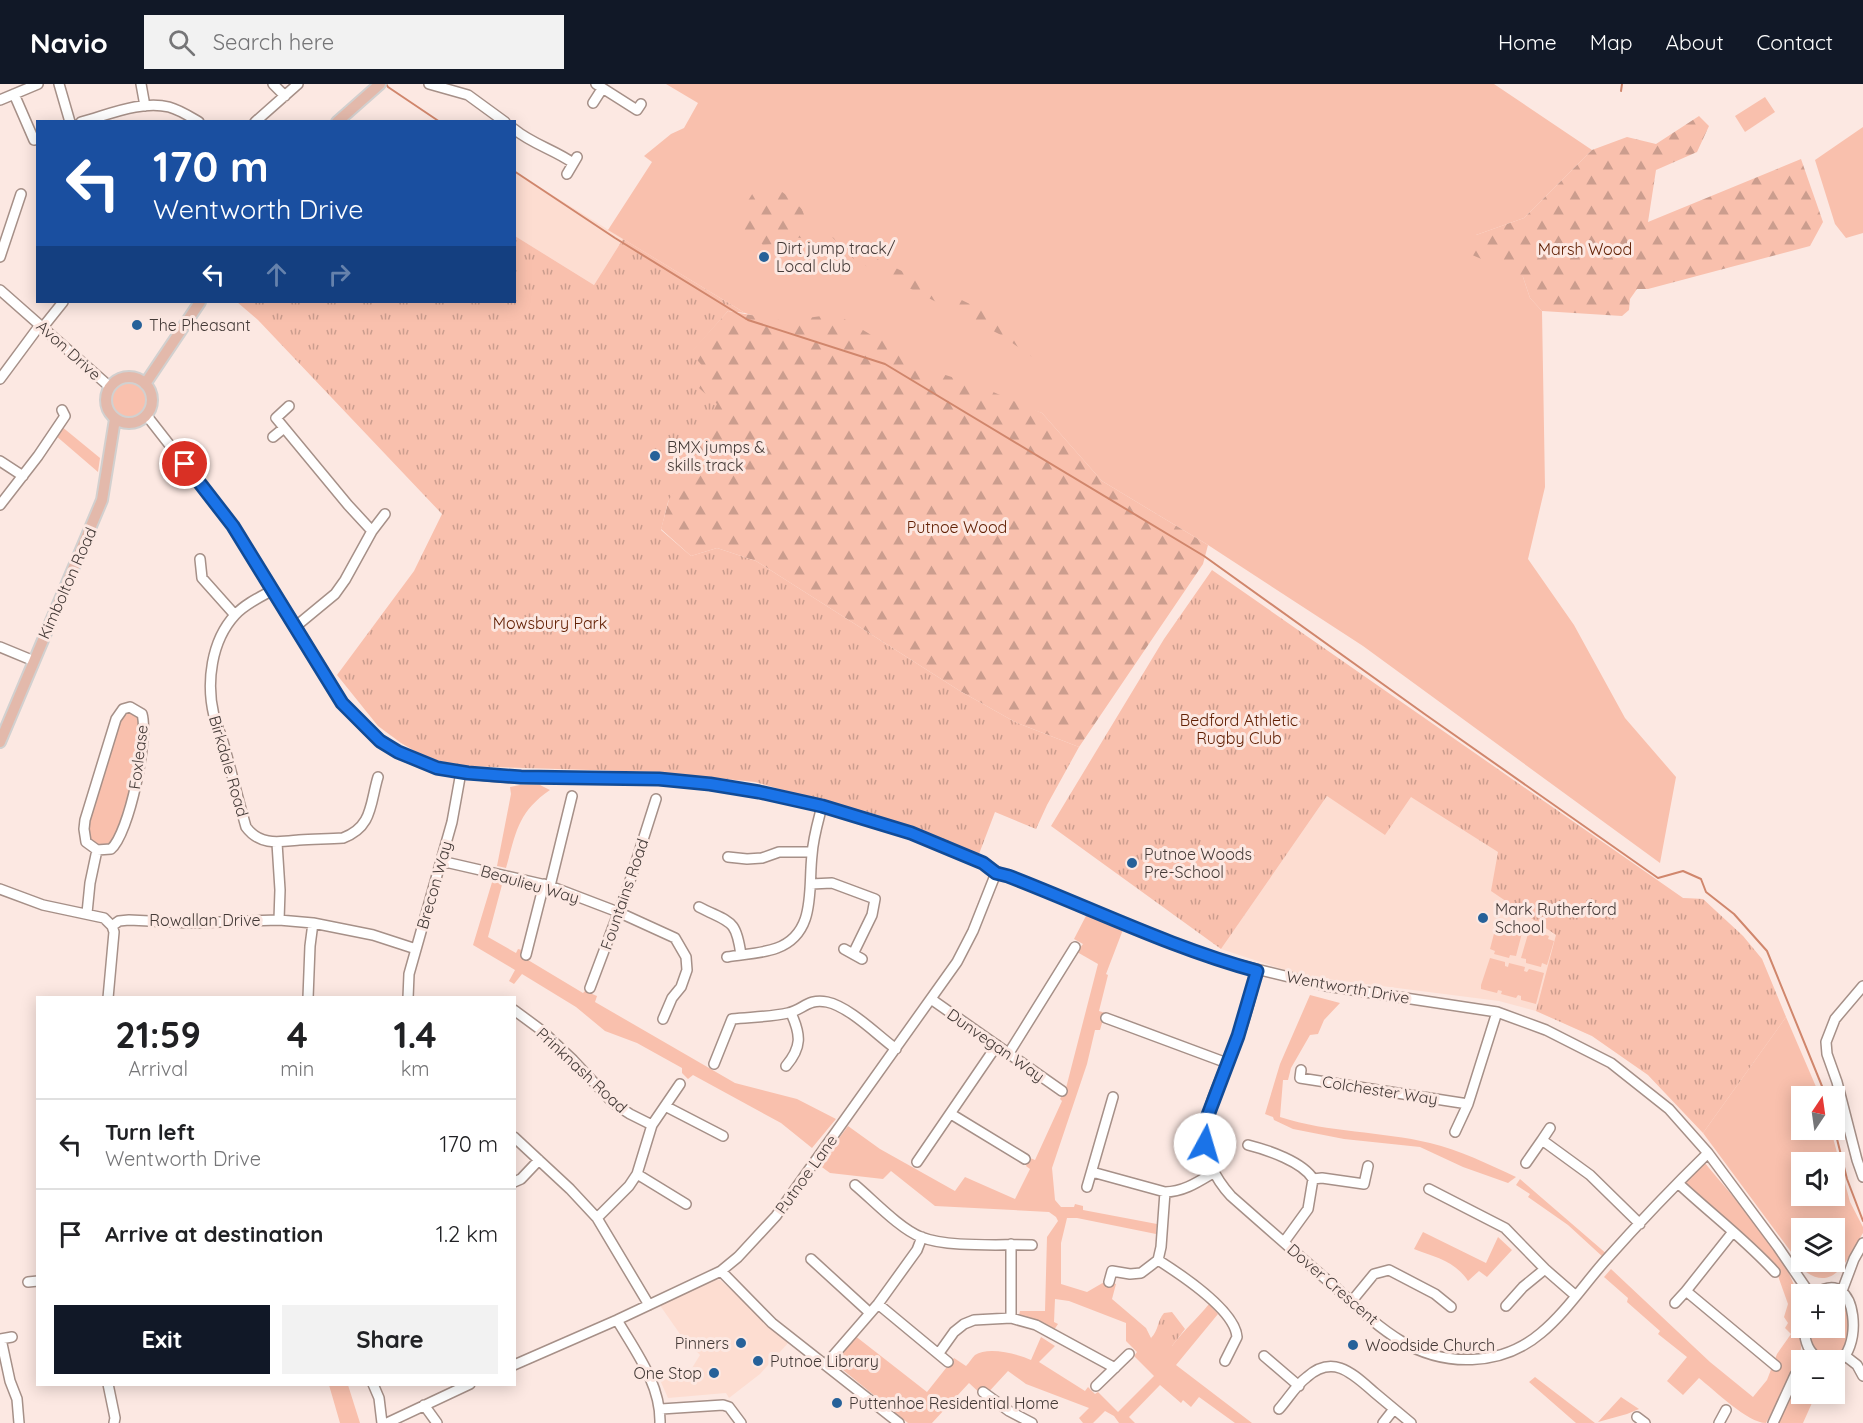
<!DOCTYPE html>
<meta charset="utf-8">
<style>
:root{--surface:#fff;--page:#f2f2f2;--text:#202124;--muted:#757577;--line:#e0e0e0;--accent:#111827}
body{margin:0;font-family:Quicksand,sans-serif;background:var(--page);color:var(--text);height:100vh;display:flex;flex-direction:column;font-size:22px;white-space:nowrap}
*{box-sizing:border-box;margin:0}
p{font-size:20px;color:var(--muted)}
.icon{flex:none;width:33px;height:33px;fill:none;stroke:currentColor;stroke-width:2;stroke-linecap:round;stroke-linejoin:round}
.map{position:relative;flex:1;overflow:hidden}
.details{position:absolute;left:36px;top:912px;width:480px;height:390px;display:flex;flex-direction:column;background:var(--surface);border-radius:0px;box-shadow:0 3px 15px #0003}
.details>*{flex:none}
.guide{position:absolute;left:36px;top:36px;width:480px;height:183px;border-radius:0px;box-shadow:0 3px 15px #0003;background:#1a4fa0;color:#fff;overflow:hidden}
.needle{width:39px;rotate:13deg}
.controls{position:absolute;left:1791px;top:1002px;display:grid;gap:12px}
.controls a{display:grid;place-items:center;width:54px;height:54px;border-radius:0px;background:var(--surface);box-shadow:0 3px 15px #0003;font-size:30px}
.pin{position:absolute;display:grid;place-items:center;width:51px;height:51px;color:#fff;margin:-26px;border:3px solid #fff;border-radius:50%;box-shadow:0 2px 6px #0007}
.me{position:absolute;width:66px;margin:-33px;rotate:6deg;stroke-linejoin:round;filter:drop-shadow(0 0 4px #0008)}
.turn{display:flex;align-items:center;gap:21px;height:126px;padding:0 18px;font-size:27px}
.turn .icon{width:78px;height:78px;stroke-width:2.5}
.turn b{display:block;font-size:42px;line-height:51px}
.lanes{display:flex;align-items:center;height:57px;padding:0 18px;background:#0003;justify-content:center;gap:30px;direction:ltr}
.lanes .off{opacity:.35}
.eta{display:flex;justify-content:space-evenly;align-items:center;height:102px;text-align:center}
.eta b{font-size:36px;font-weight:700;line-height:42px}
.cta{display:flex;gap:12px;margin-top:auto;padding:12px 18px}
.cta a{flex:1;height:69px;border-radius:0px;background:var(--accent);color:#fff;font-size:24px;font-weight:700;line-height:69px;text-align:center}
.cta a+a{background:var(--page);color:var(--text)}
ul{padding:0;list-style:none}
li{display:flex;align-items:center;gap:18px;height:90px;padding:0 18px;border-top:2px solid var(--line)}
li div{flex:1}
li b{display:block;font-size:22px}
li em{font-style:normal}
header{display:flex;align-items:center;gap:36px;box-sizing:border-box;height:84px;padding:0 30px;background:var(--accent);color:#fff}
header strong{font-size:28px}
nav{display:flex;gap:33px;margin-inline-start:auto;font-size:21px}
.search{width:420px;height:54px;background:var(--page);display:flex;align-items:center;gap:15px;box-sizing:border-box;padding:0 21px;border-radius:0px;color:var(--muted);font-size:22px}
.map>svg:first-child{display:block}
.built{fill:#fdddd1}
.grass{fill:#f9c0ad;fill-rule:evenodd}
.forest{fill:url(#forest-firs)}
.park{fill:url(#park-tufts)}
.lines{fill:none;stroke-linecap:round;stroke-linejoin:round}
.stream{stroke:#d0866c;stroke-width:2}
.minor-casing{stroke:#a69088;stroke-width:12}
.major-casing{stroke:#d2d0cf;stroke-width:14}
.minor{stroke:#fff;stroke-width:9}
.major{stroke:#e3b9ab;stroke-width:10}
.route-casing{stroke:#114b97;stroke-width:15}
.route{stroke:#1a73e8;stroke-width:10}
.poi-dot{fill:#266199;stroke:#fce8e2;stroke-width:2}
.labels{text-anchor:middle;dominant-baseline:central;stroke-width:6;stroke-linejoin:round;paint-order:stroke}
.poi-label{font-size:16px;fill:#443a37;stroke:#fce8e2;text-anchor:start}
.park-label{font-size:16px;fill:#622004;stroke:#fce8e2}
.street-label{font-size:16px;fill:#443a37;stroke:#fce8e2}
</style>
<header>
<strong>Navio</strong>
<div class="search"><svg class="icon" aria-label="search" viewBox="0 0 24 24"><circle cx="10" cy="10" r="6"/><path d="M15 15l6 6"/></svg>Search here</div>
<nav><a>Home</a><a>Map</a><a>About</a><a>Contact</a></nav>
</header>
<div class="map">
<svg width="1863" height="1339" viewBox="0 0 1863 1339">
<defs>
<pattern id="forest-firs" width="22" height="20" patternUnits="userSpaceOnUse" patternTransform="scale(1.5)"><rect width="22" height="20" fill="#f9c0ad"/><path d="M5 1l3.5 6h-7zM16 11l3.5 6h-7z" fill="#cb9d8e"/></pattern>
<pattern id="park-tufts" width="24" height="20" patternUnits="userSpaceOnUse" patternTransform="scale(1.5)"><rect width="24" height="20" fill="#f9c0ad"/><path d="M3 7l-1-3M5 7V3M7 7l1-3M15 17l-1-3M17 17v-4M19 17l1-3" fill="none" stroke="#cb9d8e"/></pattern>
</defs>
<rect width="100%" height="100%" fill="#fce8e2"/>
<path class="built" d="M514,87L623,155L594,201L515,152Z
M1395,614L1683,814L1703,815L1743,852L1762,875L1786,933L1703,1049L1648,991L1592,952L1536,927L1499,917L1303,892L1221,865Z
M709,1194L720,1196L789,1258L760,1290L729,1314L726,1309L668,1314L660,1296L692,1284L700,1271L680,1250L659,1220Z"/>
<path class="grass" d="M666,0H1494L1592,66L1524,134L1476,151L1523,193L1530,214L1542,227L1545,403L1528,475L1574,541L1625,634L1676,693L1660,779L1363,562L1208,461L1102,397L1042,329L886,275L745,229L608,146L652,78L644,72L671,50L684,44L698,19Z
M1765,13L1775,28L1745,48L1735,32Z
M1863,43V149L1846,154L1835,140L1815,76Z
M109 316a19 19 0 1 1 38 0a19 19 0 1 1-38 0Z
M61,342L100,374L98,388L55,351Z
M130,626L138,630L141,638L139,669L128,718L116,756L104,764L92,760L86,749L119,636L123,629Z
M520,701H540L550,706C518,728 516,748 506,784L497,782L511,710L510,703Z
M493,795L503,797L488,853L516,869L518,865L522,866V871L528,873V876L583,909L585,907L597,912L595,918L735,999L797,1015L836,1035L812,1064L781,1039L693,991L688,995L682,989V984L637,959L605,947L576,923L522,890L514,900L509,897L515,886L473,861Z
M1088,828L1124,843L1106,890L1108,891L1099,927L1105,929L1100,946H1095L1087,980L1052,1084L1055,1116L1061,1123H1074L1075,1120L1083,1122V1126L1157,1140L1156,1150L1077,1134H1067L1061,1159V1200L1087,1208L1106,1197L1116,1200L1112,1215L1146,1244L1151,1254L1172,1262C1183,1247 1197,1235 1209,1220L1218,1230L1176,1281L1252,1339H1235L1199,1313L1191,1323L1183,1316L1181,1319L1160,1301L1129,1333L1135,1339H1119L1114,1332L1105,1327L1093,1339H1083L1079,1334L1089,1324L1026,1300L1008,1287L984,1313L969,1299L932,1339H908L832,1277L854,1251L927,1308L954,1274L966,1282C969,1279 972,1274 975,1271C988,1262 1018,1270 1031,1276L1041,1253L1055,1262L1039,1278L1085,1307L1088,1303L1095,1310L1098,1308L1118,1328L1154,1292L1134,1272L1137,1268L1126,1257V1239L1069,1217L1055,1215L1054,1238L1058,1240L1054,1246L1037,1237L1019,1231L1020,1227H1045L1047,1153L1058,1137L1056,1133L1049,1128L935,1122L891,1087L883,1095L830,1089L819,1081L848,1042L880,1065L955,1107L965,1093L1015,1115L1030,1085L1026,1082L1030,1074L1035,1076L1062,1017L1060,1015L1066,1004L1098,880L1077,868L1083,860L1074,855Z
M1502,839L1518,843L1517,847L1522,849L1516,872L1510,871L1509,874L1494,870L1495,867L1490,865L1496,842L1501,843Z
M1534,847L1549,852L1548,855L1554,857L1547,881L1542,879L1541,883L1526,879V875L1521,874L1528,850L1533,851Z
M1490,874L1505,878V882L1508,883L1509,879L1525,883L1524,887L1527,888L1529,885L1544,889L1536,920L1521,916V912L1518,911L1516,914L1501,910L1502,907L1498,906L1497,909L1481,905V901Z
M1310,911L1340,919L1324,936L1318,950L1310,951L1291,984L1288,996H1283L1280,1033C1329,1049 1381,1047 1430,1059C1460,1066 1488,1080 1516,1093L1508,1099L1463,1083L1420,1063L1344,1055L1293,1045L1274,1036L1273,1033L1265,1030L1280,980Z
M1786,933L1820,1012H1802V1046H1831L1850,1118L1863,1143V1149C1849,1171 1836,1209 1806,1188L1703,1049ZM1802,1078H1834V1112H1802ZM1802,1144H1834V1178H1802Z
M1705,1079C1733,1114 1778,1159 1794,1201C1800,1217 1801,1247 1801,1264C1800,1278 1774,1324 1766,1339C1748,1339 1714,1306 1699,1294L1683,1311L1667,1297L1687,1273L1658,1250L1660,1247L1627,1218L1628,1214L1604,1193L1611,1185L1710,1278L1753,1313L1767,1296L1777,1270L1791,1250L1785,1244L1788,1239L1784,1233L1788,1220L1778,1192L1779,1185L1756,1162L1735,1146L1685,1098Z
M1520,1095L1608,1171L1604,1174L1568,1141L1528,1113L1530,1110L1516,1101Z
M1423,1148L1486,1179L1498,1153L1512,1166L1487,1193L1479,1187L1468,1197C1455,1177 1435,1173 1414,1165Z
M1834,1211L1842,1212C1854,1230 1861,1242 1853,1264L1833,1274L1818,1269L1812,1258L1811,1244H1834Z
M1535,1293L1595,1339H1576L1529,1298Z
M1801,1296L1802,1310H1816L1803,1339H1779L1791,1309Z
M329,1301H348L360,1339H340Z
M1621,1313L1639,1325L1627,1330L1598,1338Z"/>
<path class="forest" d="M1699,32L1709,42L1697,68L1656,86L1648,138L1801,75L1823,138L1810,162L1648,205H1637L1630,215L1629,226L1622,232L1542,227L1530,214L1523,193L1463,167L1476,151L1524,134L1592,66L1627,53L1656,60Z
M756,104L778,105L789,113L802,125L809,145L807,155L787,152L776,160L763,161L741,144V128Z
M832,153L1013,241L1043,268L1035,275L1001,251L856,177Z
M728,227L785,237L836,230L873,252L897,261L936,288L977,301L1042,329L1102,397L1208,461L1203,480L1079,663L1015,638L960,607L756,477L717,464L691,472L661,445L699,304L690,269Z"/>
<path class="park" d="M515,152L594,201L623,155L745,229L728,227L691,269L706,286L699,304L717,320L668,418L661,446L691,472L717,464L756,477L960,607L1015,638L1079,663L1047,721L1036,745L995,728L979,770L919,745L755,698L657,688L460,682L425,673L401,659L378,642L337,591L414,487L442,430L258,236L237,218H514Z
M1212,486L1683,814L1703,815L1743,852L1762,875L1786,933L1703,1049L1648,991L1592,952L1536,927L1556,851L1491,807L1498,768L1411,713L1385,751L1327,712L1221,865L1051,742L1164,555Z
M1172,1228L1185,1245L1172,1262L1167,1265L1158,1262L1151,1254C1159,1246 1157,1237 1164,1229Z"/>
<g class="lines">
<path class="stream" d="M386,0L388,3L440,38
M1621,7L1622,0
M514,87L615,154L748,236L885,280L1204,472L1426,631L1658,794L1683,787L1701,795L1706,808L1734,830L1767,867L1826,1012
M1834,1043L1847,1095L1863,1137"/>
<g class="minor-casing">
<path id="minor" d="M59,0L70,38
M141,0L145,22
M273,0L285,12
M429,0L468,11L505,38
M596,0L637,26L641,20
M14,10L34,56
M0,16L38,0
M593,19L602,5
M81,38C108,31 141,16 169,23C180,26 189,32 199,38
M255,38L298,0
M514,45C532,60 555,66 573,79
M567,90L577,73
M0,173L21,110
M0,206L110,303
M43,243L63,218
M0,295L40,241
M289,322L276,334L348,421L372,447L345,496L335,510L295,543
M147,332L233,442L342,619C354,632 366,647 381,658C453,710 575,689 660,695C714,699 769,708 822,722C865,733 909,748 951,766C961,770 974,774 984,780C993,785 997,789 1008,792L1211,874L1326,902L1497,928L1546,946L1611,979L1669,1025L1708,1069L1778,1163L1810,1210
M273,353L284,344
M0,377L23,392
M0,421L38,372L65,332L62,326
M372,447L385,430
M200,475L202,494L235,531
M273,506C260,513 245,520 235,531C211,557 206,599 214,632C216,641 221,649 223,658C231,686 238,715 246,743C260,762 279,758 299,756C314,755 328,755 343,754C373,743 370,719 378,693
M0,563L34,577
M130,623L142,630C149,654 129,750 111,765L97,766L86,758L84,745L85,736L116,635L123,625Z
M277,759L280,806L279,836
M728,773L747,775L762,774L779,768H812
M441,777L550,802L618,828L675,854L686,873L687,886L681,903L672,914L663,935
M811,800L832,799L875,815L872,831L853,870
M550,802L572,712
M0,805L43,821L104,834L112,842
M699,823C730,839 736,834 741,871
M87,829L90,799L97,766
M112,842L119,837L129,836L191,839L279,836L313,839L373,851L416,865
M844,865L862,875
M526,871L544,800
M727,873C743,870 761,870 777,864C817,849 808,804 812,771C813,754 818,738 822,722
M1257,887C1252,909 1246,932 1238,954C1215,1012 1181,1057 1231,1112C1265,1142 1299,1172 1334,1202C1355,1221 1376,1242 1401,1257C1444,1283 1501,1283 1541,1249C1565,1229 1583,1202 1604,1178C1637,1141 1672,1104 1708,1069
M1863,902L1835,935L1826,958L1827,970L1837,998L1857,1076L1863,1093
M590,904L628,803L656,715
M108,914L114,848L112,842
M308,914L310,862L313,839
M408,914L409,890L452,738L461,688
M931,915L1062,1007
M514,926L541,946L573,976L613,1019L630,1030L652,1041
M1106,934L1227,979
M1009,969L1075,863
M714,980L732,935C751,933 770,933 788,929C803,926 808,914 827,918C850,923 877,951 896,965
M786,982C802,963 801,951 791,929
M1301,986L1300,994L1468,1020L1497,928
M665,1022L723,1052
M951,1030L1025,1075
M1455,1048L1468,1020
M514,1053L570,1105L597,1134L649,1221
M1542,1056L1550,1044
M1248,1061C1268,1066 1303,1078 1313,1095L1308,1125L1284,1158
M917,1078L997,961
M1526,1079L1542,1056L1590,1091L1640,1140
M1092,1088L1165,1108C1183,1108 1198,1098 1213,1089
M637,1090L686,1120
M1313,1095L1322,1094L1364,1100L1368,1082
M514,1098L521,1095L539,1076
M1678,1099C1710,1129 1746,1156 1775,1188
M855,1101C872,1115 900,1145 921,1153C948,1164 1001,1160 1032,1161
M1087,1103L1113,1013
M1429,1105L1505,1144L1545,1185L1576,1212
M597,1134L629,1102L637,1090L652,1041L680,1000
M1732,1149L1686,1207L1776,1282
M1011,1160V1234
M811,1175L870,1229
M1158,1176C1180,1190 1235,1226 1237,1253L1225,1277
M721,1187L772,1239L899,1339
M28,1198L38,1197
M1109,1198L1112,1187L1130,1190L1141,1189L1158,1176L1161,1163L1165,1108
M1842,1207L1854,1175L1863,1159
M1815,1210C1861,1179 1863,1276 1834,1278
M1351,1218L1374,1190L1389,1186L1435,1210L1451,1223
M1675,1219L1686,1207
M878,1220L948,1278
M1506,1222L1523,1203L1545,1185
M617,1236C636,1268 661,1301 660,1339
M1804,1244C1805,1258 1808,1269 1821,1276
M0,1255L12,1253
M1,1255L10,1297L17,1315L19,1339
M939,1269L954,1248L964,1240L974,1236L1011,1234L1036,1241L1115,1284
M1264,1272L1299,1302
M1848,1274L1857,1281L1863,1292
M826,1280L878,1220L917,1166L922,1153
M514,1281L617,1236L721,1187L738,1173L776,1132L957,878L973,847L996,789
M108,1300L115,1334L114,1339
M373,1300L379,1314L382,1339
M1096,1302L1129,1270
M983,1308L1009,1327L1032,1339
M424,1321L437,1339
M661,1325L723,1321L729,1323L741,1339
M1279,1325C1288,1315 1296,1301 1307,1293C1334,1269 1354,1291 1375,1309C1387,1319 1399,1329 1411,1339
M1637,1333L1645,1339
M387,1339L470,1300
M1383,1339L1394,1325
M1719,1339L1726,1326
M1773,1339L1795,1291L1802,1284"/>
</g>
<g class="major-casing">
<path id="major" d="M337,38L380,0
M106 316a23 23 0 1 1 46 0a23 23 0 1 1-46 0Z
M145,300L200,218
M0,658L102,416L115,335"/>
</g>
<use href="#minor" class="minor"/>
<use href="#major" class="major"/>
</g>
<g class="lines">
<g class="route-casing">
<path id="route" d="M185,380L233,442L342,619L380,657L398,668L437,684L468,689L521,693L659,695L710,700L759,708L822,722L911,749L983,779L996,789L1008,792C1091,824 1172,864 1257,887L1238,952L1205,1039V1060"/>
</g>
<use href="#route" class="route"/>
</g>
<g class="poi-dot">
<circle cx="764" cy="173" r="6"/>
<circle cx="137" cy="241" r="6"/>
<circle cx="655" cy="372" r="6"/>
<circle cx="1132" cy="779" r="6"/>
<circle cx="1483" cy="834" r="6"/>
<circle cx="741" cy="1259" r="6"/>
<circle cx="1353" cy="1261" r="6"/>
<circle cx="758" cy="1277" r="6"/>
<circle cx="714" cy="1289" r="6"/>
<circle cx="837" cy="1319" r="6"/>
</g>
<g class="labels">
<g class="poi-label">
<text x="776" y="164">Dirt jump track/<tspan x="776" dy="18">Local club</tspan></text>
<text x="149" y="241">The Pheasant</text>
<text x="667" y="363">BMX jumps &amp;<tspan x="667" dy="18">skills track</tspan></text>
<text x="1144" y="770">Putnoe Woods<tspan x="1144" dy="18">Pre-School</tspan></text>
<text x="1495" y="825">Mark Rutherford<tspan x="1495" dy="18">School</tspan></text>
<text x="729" y="1259" text-anchor="end">Pinners</text>
<text x="1365" y="1261">Woodside Church</text>
<text x="770" y="1277">Putnoe Library</text>
<text x="702" y="1289" text-anchor="end">One Stop</text>
<text x="849" y="1319">Puttenhoe Residential Home</text>
</g>
<g class="park-label">
<text x="1585" y="165">Marsh Wood</text>
<text x="957" y="443">Putnoe Wood</text>
<text x="550" y="539">Mowsbury Park</text>
<text x="1239" y="636">Bedford Athletic<tspan x="1239" dy="18">Rugby Club</tspan></text>
</g>
<g class="street-label">
<text transform="translate(69 266) rotate(42)">Avon Drive</text>
<text transform="translate(67 499) rotate(-66)">Kimbolton Road</text>
<text transform="translate(138 673) rotate(-83)">Foxlease</text>
<text transform="translate(229 682) rotate(74)">Birkdale Road</text>
<text transform="translate(530 800) rotate(16)">Beaulieu Way</text>
<text transform="translate(434 801) rotate(-74)">Brecon Way</text>
<text transform="translate(624 810) rotate(-71)">Fountains Road</text>
<text x="205" y="836">Rowallan Drive</text>
<text transform="translate(1348 903) rotate(10)">Wentworth Drive</text>
<text transform="translate(996 961) rotate(35)">Dunvegan Way</text>
<text transform="translate(582 986) rotate(43)">Prinknash Road</text>
<text transform="translate(1380 1006) rotate(9)">Colchester Way</text>
<text transform="translate(806 1090) rotate(-54)">Putnoe Lane</text>
<text transform="translate(1333 1200) rotate(41)">Dover Crescent</text>
</g>
</g>
</svg>
<div class="controls">
<a><svg class="needle" viewBox="-14 -14 28 28"><path d="M0-13l5 13h-10z" fill="#e53935"/><path d="M0 13l5-13h-10z" fill="#757577"/></svg></a>
<a><svg class="icon" aria-label="sound" viewBox="0 0 24 24"><path d="M4 9h4l5-4v14l-5-4H4zM17 9q2 3 0 6"/></svg></a>
<a><svg class="icon" aria-label="layers" viewBox="0 0 24 24"><path d="M12 4l9 5-9 5-9-5zM3 14l9 5 9-5"/></svg></a>
<a>+</a>
<a>−</a>
</div>
<div class="pin" style="left:185px;top:380px;background:#d93025"><svg class="icon" aria-label="arrive" viewBox="0 0 24 24"><path d="M6 21V4h12l-3 4 3 4H6"/></svg></div>
<svg class="me" style="left:1205px;top:1060px" viewBox="-20 -20 40 40"><circle r="19" fill="#fff"/><path d="M0-13L10 11 0 6-10 11z" fill="#1a73e8"/></svg>
<div class="guide">
<div class="turn"><svg class="icon" aria-label="left" viewBox="0 0 24 24"><path d="M17 20v-9H6M10 6l-5 5 5 5"/></svg><div><b>170 m</b>Wentworth Drive</div></div>
<div class="lanes"><svg class="icon" aria-label="left" viewBox="0 0 24 24"><path d="M17 20v-9H6M10 6l-5 5 5 5"/></svg><svg class="icon off" aria-label="ahead" viewBox="0 0 24 24"><path d="M12 20V5M6 11l6-6 6 6"/></svg><svg class="icon off" aria-label="right" viewBox="0 0 24 24"><path d="M7 20v-9h11M14 6l5 5-5 5"/></svg></div>
</div>
<section class="details">
<div class="eta">
<div><b>21:59</b><p>Arrival</p></div>
<div><b>4</b><p>min</p></div>
<div><b>1.4</b><p>km</p></div>
</div>
<ul>
<li><svg class="icon" aria-label="left" viewBox="0 0 24 24"><path d="M17 20v-9H6M10 6l-5 5 5 5"/></svg><div><b>Turn left</b><p>Wentworth Drive</p></div><em>170 m</em></li>
<li><svg class="icon" aria-label="arrive" viewBox="0 0 24 24"><path d="M6 21V4h12l-3 4 3 4H6"/></svg><div><b>Arrive at destination</b></div><em>1.2 km</em></li>
</ul>
<div class="cta"><a>Exit</a><a>Share</a></div>
</section>
</div>
